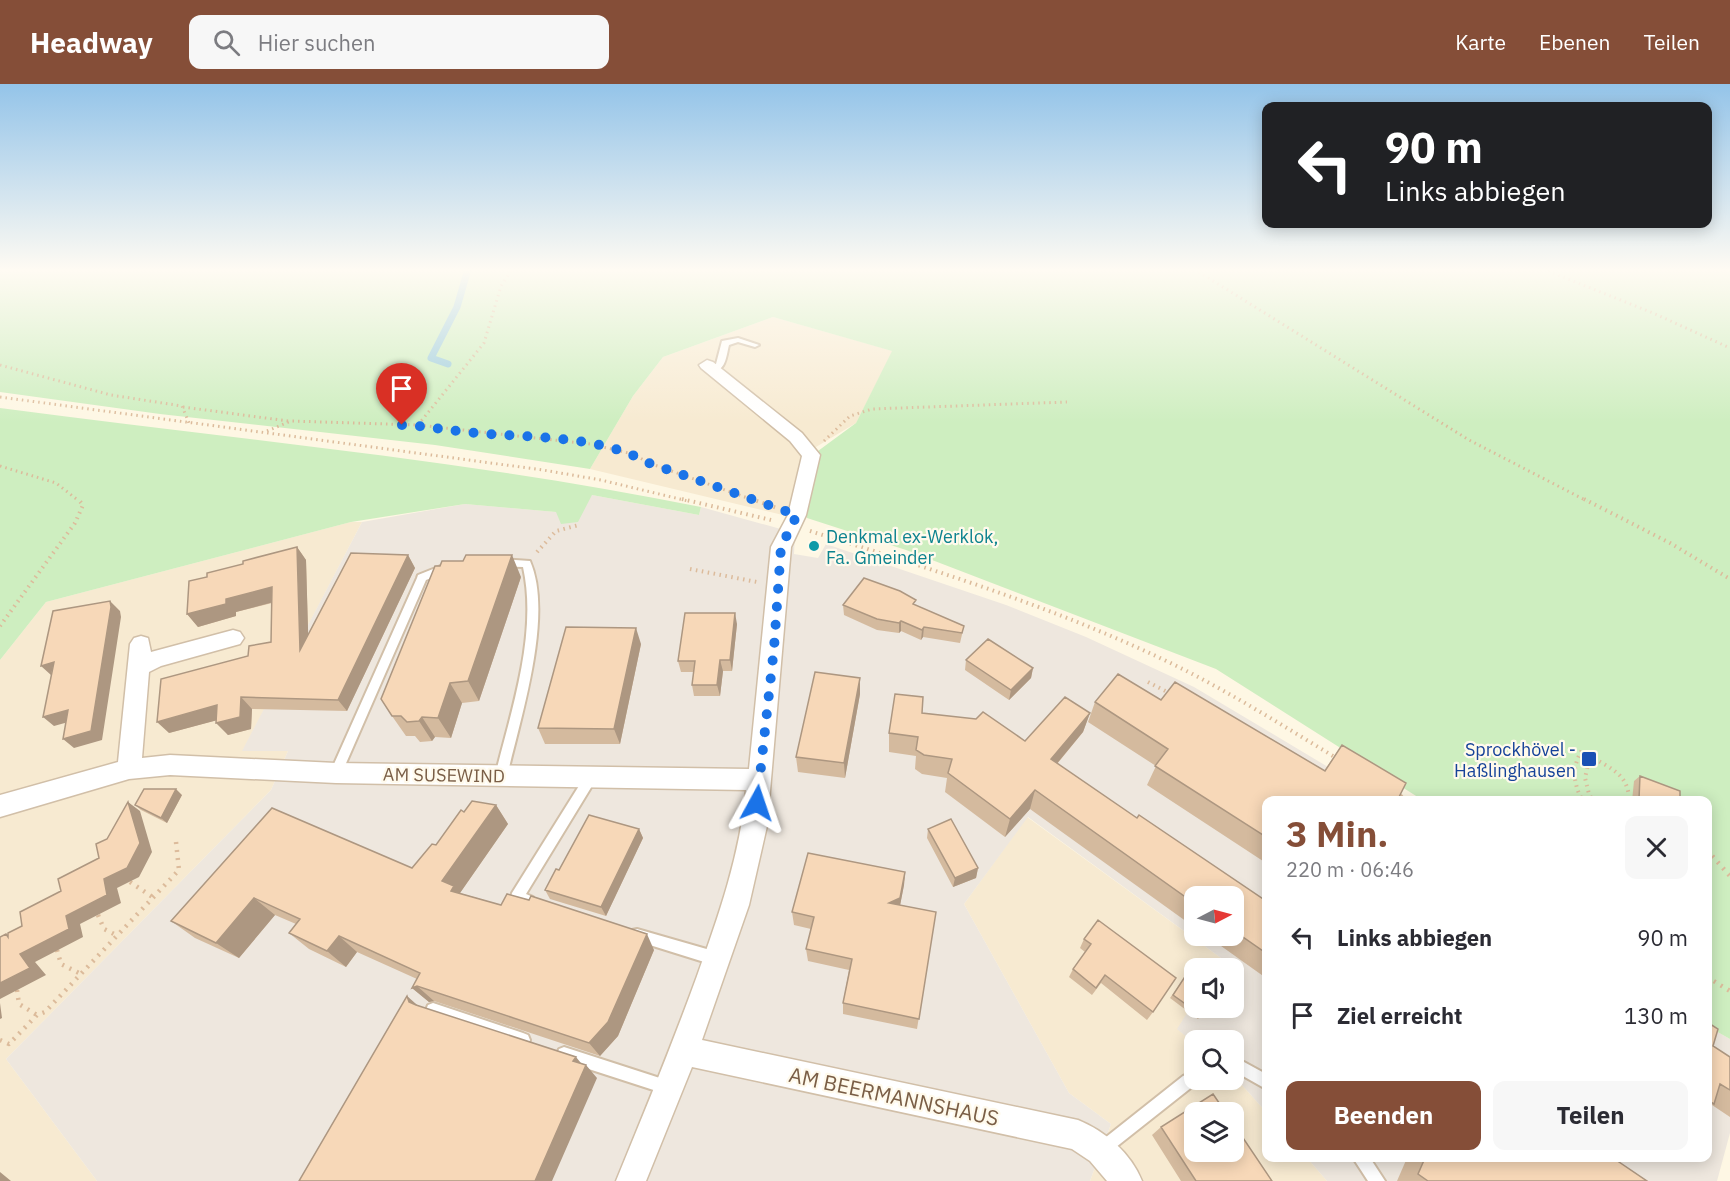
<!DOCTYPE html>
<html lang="de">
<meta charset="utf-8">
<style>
:root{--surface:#fff;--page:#f7f7f7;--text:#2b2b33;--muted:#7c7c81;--accent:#854e38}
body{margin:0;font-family:"IBM Plex Sans",sans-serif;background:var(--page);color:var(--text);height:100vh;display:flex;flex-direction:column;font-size:22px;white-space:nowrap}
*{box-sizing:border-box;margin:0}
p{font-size:20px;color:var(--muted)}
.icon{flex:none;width:33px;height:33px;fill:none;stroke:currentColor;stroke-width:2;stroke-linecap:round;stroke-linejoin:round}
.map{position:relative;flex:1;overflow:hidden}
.details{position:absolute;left:1262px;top:712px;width:450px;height:366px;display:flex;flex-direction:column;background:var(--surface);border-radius:12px;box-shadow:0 3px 15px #0003}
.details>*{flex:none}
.hud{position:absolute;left:1262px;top:18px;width:450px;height:126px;border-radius:12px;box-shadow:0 3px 15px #0003;background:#202124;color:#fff;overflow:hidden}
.needle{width:39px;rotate:84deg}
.tools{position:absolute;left:1184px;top:802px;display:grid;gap:12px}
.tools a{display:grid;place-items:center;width:60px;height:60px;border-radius:12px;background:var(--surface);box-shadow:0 3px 15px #0003;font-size:30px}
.pin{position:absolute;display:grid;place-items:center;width:51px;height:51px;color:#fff;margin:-62px -26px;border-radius:50% 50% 50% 0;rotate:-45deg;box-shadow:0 0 6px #0007}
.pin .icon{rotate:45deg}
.me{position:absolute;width:66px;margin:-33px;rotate:5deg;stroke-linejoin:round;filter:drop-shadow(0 0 4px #0008)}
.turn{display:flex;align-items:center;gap:21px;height:126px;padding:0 24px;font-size:27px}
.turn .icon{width:78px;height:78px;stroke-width:2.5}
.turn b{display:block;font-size:42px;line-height:51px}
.round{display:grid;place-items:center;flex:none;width:63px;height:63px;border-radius:12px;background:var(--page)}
.overview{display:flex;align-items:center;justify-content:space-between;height:102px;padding:0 24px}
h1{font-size:36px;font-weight:800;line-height:45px;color:var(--accent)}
.action{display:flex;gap:12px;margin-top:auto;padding:12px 24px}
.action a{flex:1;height:69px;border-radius:12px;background:var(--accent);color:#fff;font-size:24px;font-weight:800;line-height:69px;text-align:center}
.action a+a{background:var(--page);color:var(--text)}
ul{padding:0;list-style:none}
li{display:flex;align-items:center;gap:18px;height:78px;padding:0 24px}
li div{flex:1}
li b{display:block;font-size:22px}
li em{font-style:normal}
header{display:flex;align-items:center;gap:36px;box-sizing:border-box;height:84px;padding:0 30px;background:var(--accent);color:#fff}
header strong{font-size:28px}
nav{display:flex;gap:33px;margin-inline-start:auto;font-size:21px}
.search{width:420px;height:54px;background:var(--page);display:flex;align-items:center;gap:15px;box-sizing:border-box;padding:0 21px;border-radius:12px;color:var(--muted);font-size:22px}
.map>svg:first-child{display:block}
.residential{fill:#f7ead1;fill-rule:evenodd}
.industrial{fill:#eee7de;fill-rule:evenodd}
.green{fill:#ceeec0}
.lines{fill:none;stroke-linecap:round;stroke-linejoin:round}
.stream{stroke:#9bccdd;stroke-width:7}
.lane-casing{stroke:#d1bfa8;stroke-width:4}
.street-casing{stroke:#d1bfa8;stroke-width:3}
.path-far2{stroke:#dcbb9b;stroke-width:3;stroke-dasharray:1.5 4;stroke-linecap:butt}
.path-far1{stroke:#dcbb9b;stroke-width:4;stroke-dasharray:1.5 4.5;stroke-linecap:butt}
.path{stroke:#dcbb9b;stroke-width:4.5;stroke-dasharray:2 6;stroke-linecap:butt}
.lane{fill:#fff;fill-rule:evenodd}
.street{fill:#fff;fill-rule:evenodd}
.wall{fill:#d4ba9e}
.shaded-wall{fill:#ad9781}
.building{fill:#f7d8b8;stroke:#ad9781;stroke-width:1.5}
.route{stroke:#1a73e8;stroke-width:10;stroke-dasharray:0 18}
.culture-dot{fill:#0f9aa8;stroke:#fffaec;stroke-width:2}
.transit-dot{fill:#1a4fb4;stroke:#fffaec;stroke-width:2}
.labels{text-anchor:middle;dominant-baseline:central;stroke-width:4.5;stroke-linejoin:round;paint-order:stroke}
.culture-label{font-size:18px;fill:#0d838f;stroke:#fffaec;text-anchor:start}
.transit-label{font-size:18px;fill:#164399;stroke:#fffaec;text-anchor:end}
.street-label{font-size:18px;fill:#7a5e46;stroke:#fffaec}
.near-street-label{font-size:21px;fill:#7a5e46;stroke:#fffaec}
</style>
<header>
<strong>Headway</strong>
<div class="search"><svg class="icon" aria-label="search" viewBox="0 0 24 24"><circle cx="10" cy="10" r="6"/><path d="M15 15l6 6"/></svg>Hier suchen</div>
<nav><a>Karte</a><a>Ebenen</a><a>Teilen</a></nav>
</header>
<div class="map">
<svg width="1730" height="1097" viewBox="0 0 1730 1097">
<rect width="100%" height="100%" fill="#fef7e4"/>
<path class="residential" d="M773,233L893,267L856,339L806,369L791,433L590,385L633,312L663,273Z
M351,438H362L243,666L288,667L271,706L6,975L97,1097H0V576L46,518Z
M1027,733L1221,874L1214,885H1194V918L1178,945L1194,959V996H1233V991L1266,1028V1074H1307L1327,1097H1090L1111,1040L1069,1009L964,820ZM1194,1029H1233V1068H1194Z"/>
<path class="industrial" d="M592,411L699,431L701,423L795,449L794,470L818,474L826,460L1006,521L1086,553L1194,603L1385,717H1266V1028L1233,991V957L1194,959L1177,945L1194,918V924H1233V885H1214L1221,874L1028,733L964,820L1069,1009L1111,1040L1090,1097H97L6,975L271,706L288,667H242L362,438L465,420L556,428ZM1194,813H1233V852H1194Z
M1707,942L1730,955V1049L1717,1097H1327L1307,1074H1707Z"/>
<path class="green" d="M0,185H1730V955L1707,942V717H1424L1216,585L906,466L807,434L805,428L818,367L856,339L892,267L773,233L663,273L633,312L590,385L435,361L160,330L0,308Z
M0,324C234,355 469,376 701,423L699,431L592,411L578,438L561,440L556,428L465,420L351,438L46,518L0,576Z"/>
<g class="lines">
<path class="stream" d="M448,280L431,274L457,223L468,185"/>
<g class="lane-casing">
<path id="lane" d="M738,254L759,261L755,263L738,258L729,261C726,273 726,288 710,288V284L716,280L722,257Z
M500,475L530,477C554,531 520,636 507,692L505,696L501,697L497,696L495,692C511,627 538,550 523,483L497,482L495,479L497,476Z
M443,481L448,485L447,488L426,496L340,693L336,694L332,693L330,689L417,494L418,491Z
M591,688L595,689L597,693L595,697L526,810L533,813L534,817L533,821L528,823L512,817L511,813L512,809L587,689Z
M637,845L717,868L722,870L724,875L722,880L717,882L637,857L632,856L630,851L632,846Z
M433,919L523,949L528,951L530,956L528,961L523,963L433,933L428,931L426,926L428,921Z
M564,963L669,997L674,999L676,1004L674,1009L669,1011L564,977L559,975L557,970L559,965Z
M1244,978L1266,990V1005L1243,992L1233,994V980Z
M1194,988V996H1201L1199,1000L1192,1003L1106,1071L1101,1074L1096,1071L1093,1066L1096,1061L1183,992Z
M1353,1074H1370L1385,1097H1368Z"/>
</g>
<g class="street-casing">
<path id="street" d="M707,276L713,278L802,349L820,371L806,431L791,463L767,742L749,821L702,956L1078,1036C1105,1047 1131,1069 1142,1097H1107L1090,1077L1072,1065L692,983L646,1097H616C644,1029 672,961 697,892C719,831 740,771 746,706L336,699L170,691L129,695L0,733V711L118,678L130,560L134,554L141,552L148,554L151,568L233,546L240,548L244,554L240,560L161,582L149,588L142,674L170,671L336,679L749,685L771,463L788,431L802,372L790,357L701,284L699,281Z"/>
</g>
<path class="path-far2" d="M1194,185L1469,356L1587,417
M1543,185L1653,229L1730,264
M0,281L111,311L182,322L189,339
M0,313L543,386L601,396L688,417
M183,323L288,337
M418,341L484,259L501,202L512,185
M267,347L291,337L418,341L590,360L633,370L649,379L756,417
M824,357L850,332L872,325L1067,318
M0,382L56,399L79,417"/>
<path class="path-far1" d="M682,415L771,436
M751,415L777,424
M1584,415L1670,459L1730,495
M810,447C928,484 1048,521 1160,574C1222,603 1280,640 1338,675
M537,468L556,447L579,441
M690,485L757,498
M0,542L75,439L83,421L78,415
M1148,598L1171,610
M1396,710L1403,714
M1581,714C1573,697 1572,683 1582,666L1590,672
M1590,714L1585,694L1590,672C1608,683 1627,689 1629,713
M1629,714H1633"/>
<path class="path" d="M1400,712L1409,717
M1580,712L1582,717
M1590,712L1592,717
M1629,717V713L1633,714
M1707,766L1730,792
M130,798L154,814
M98,831L104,845L116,851
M57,866L61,880L79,889
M1707,893L1730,907
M17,906L19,920L37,931
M0,956L9,960L37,931L45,928L179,786L176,758L180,754"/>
<use href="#lane" class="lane"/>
<use href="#street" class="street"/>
</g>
<path class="wall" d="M297,463L306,476L308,550L408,471L415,484L347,627L252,625L251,645L228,651L217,636L169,649L271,558L272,519L236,528V532L198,543L187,530L207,493Z
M521,493L479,617L462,619L451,654L435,653L432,657L420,658L415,652H406L392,632Z
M843,521H915L964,542L960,559L923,553L921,556L901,547L899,549L877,546L844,531Z
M737,540L732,587H723L720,612H694L692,601L694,588H681L678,577Z
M641,560L620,660H545L538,644Z
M966,576L1033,584L1031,594L1009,616L965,586Z
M860,594V610L845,694L798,688L796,673Z
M1161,616L1324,687L1342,661L1397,717H1266V779L1147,701L1156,682L1088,638L1095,618Z
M922,629L1025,657L1090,629L1083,648L1057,680L1137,734L1266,817V894L1207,852H1233V813H1194V843L1030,725L1005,753L945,708L947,694L922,690L915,685L916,672L889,668V649Z
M1640,692L1680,717H1632L1634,697Z
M182,711L167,739L141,726L135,721Z
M496,721L508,740L460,809L654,866L618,952L600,972L434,917L429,918L412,904L417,895L357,868L346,883L309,865L289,849L296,840L275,831L239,874L195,854L171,837L272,724L412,784L436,761L464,728Z
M639,745L643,754L606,832L550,815L545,806L559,786Z
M928,745L978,784L976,794L953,803L927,754Z
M905,788L904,801L900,821L936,828L917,945L843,930V919L849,886L808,877L806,865L811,845L794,841L792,828Z
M1098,836L1153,928L1147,936L1101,899L1092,911L1069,893L1073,885L1085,868L1080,864L1084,855Z
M1188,888L1201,931L1198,935L1170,914Z
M1707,938L1713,962L1730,973V1033L1712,1021L1707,1022Z
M1161,1043L1272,1097H1181L1152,1051Z
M1407,1074H1613L1647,1097H1397Z"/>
<path class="shaded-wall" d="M297,463L306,476L309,578L300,566Z
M408,471L415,484L347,627L338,616Z
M512,471L521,493L479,617L468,597Z
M272,503L281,516L236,528V532L198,543L187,530L226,515Z
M110,517L120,527L121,533L102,656L74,664L63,655Z
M735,529L737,540L732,587L730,576Z
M901,537V547L899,549V539Z
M924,543L923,553L921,556L922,546Z
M636,544L641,560L620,660L614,645Z
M720,576L723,587L720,612L717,601Z
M54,578L51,591L41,582Z
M1033,584L1031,594L1009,616L1011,606Z
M860,594V610L845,694L844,679Z
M450,599L462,619L451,654L438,634Z
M241,613L252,625L251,645L228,651L216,639Z
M217,621L229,633L169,649L157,638Z
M68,626L79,635L54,642L43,633Z
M1090,629L1083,648L1045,694L1051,675Z
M422,633L435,653L432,657L419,637Z
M176,705L182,711L167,739L161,734Z
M1035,706L1030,725L1005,753L1010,735Z
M128,718L140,727L152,768L139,793L117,804L121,819L80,840L83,853L35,878L46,891L0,915V899L20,870L104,795Z
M496,721L508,740L460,809L465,824L442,797Z
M639,745L643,754L606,832L601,823Z
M978,784L976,794L953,803L955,794Z
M905,788L904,801L899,827L889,819Z
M254,814L275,831L239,874L216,859Z
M647,850L654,866L618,952L600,972L589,959Z
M339,852L357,868L346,883L327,867Z
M417,902L434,917L429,918L412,904Z
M407,912L424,927L409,918Z
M0,919L2,934L0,935Z
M576,973L585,984L586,981L597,994L552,1097H535L573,977Z
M0,1088L11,1097H0Z"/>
<path class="building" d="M297,463L300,566L351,469L408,471L338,616L241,613L240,633L216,639L217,621L157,638L161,595L248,572L249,562L271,558L272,503L226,515V520L187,530L189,497L207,493V489L243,480V477Z
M466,471H512L468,597L450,599L438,634L422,633L419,637L407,638L401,632H392L381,615L435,482H440L442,477H463Z
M864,494L900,507L916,516L913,520L964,542L962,549L924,543L922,546L901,537L899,539L877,535L843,521Z
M110,517L111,523L91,647L63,655L68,626L43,633L54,578L41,582L53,527Z
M685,529H735L730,576H720L717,601H692L695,577H678Z
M566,543L636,544L614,645L538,644Z
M988,555L1033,584L1011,606L966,576Z
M815,588L860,594L844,679L796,673Z
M1118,590L1161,616L1175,598L1325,687L1342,661L1406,699L1397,717H1266V753L1155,682L1168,665L1095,618Z
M895,610L923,613L922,629L976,635L983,628L1025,657L1065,613L1090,629L1051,675L1137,734L1139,731L1266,817V869L1233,846V813H1194V819L1035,706L1010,735L948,689L952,675L924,671L916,666L918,653L889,649Z
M1640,692L1680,707V717H1644L1639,715Z
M144,705H176L161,734L135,721Z
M472,717L496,721L442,797L454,802L451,807L501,821L507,810L529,816L531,812L647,850L608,938L589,959L417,902L412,904L420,889L339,852L327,867L289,849L300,835L254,814L216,859L171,837L272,724L412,784L432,760L436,761L461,726L464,728Z
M128,718L140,759L127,784L104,795L107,811L66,832L69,845L20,870L30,884L0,899V853L6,850L8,853V849L22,842L20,828L61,807L58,795L99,774L96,760L107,755Z
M589,731L639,745L601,823L545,806L556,785L559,786Z
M951,735L978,784L955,794L928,745Z
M808,769L905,788L900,814L889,819L936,828L919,935L843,919L852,875L806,865L814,833L792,828Z
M1098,836L1176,894L1153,928L1105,891L1096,904L1073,885L1091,860L1084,855Z
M1188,888L1194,892V924H1205L1201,931L1173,911Z
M407,912L409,918L416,921L576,973L573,977L586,981L535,1097H299Z
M1707,938L1718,945L1713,962L1730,973V1006L1720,1000L1714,1020L1707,1015Z
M1213,1010L1226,1029H1194V1068H1233V1039L1272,1097H1196L1161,1043Z
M1425,1074H1613L1647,1097H1428L1418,1090Z"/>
<linearGradient id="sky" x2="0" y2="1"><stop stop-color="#94c4e9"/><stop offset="0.55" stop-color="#fffbf3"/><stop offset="1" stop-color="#fffbf3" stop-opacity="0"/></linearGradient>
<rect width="1730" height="339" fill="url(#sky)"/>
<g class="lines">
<path class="route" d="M402,341C427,342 451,347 476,349C532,354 599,351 649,379L797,431L781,463L774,564L757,719"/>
</g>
<circle class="culture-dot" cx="814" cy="462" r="6"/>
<rect class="transit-dot" x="1581" y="667" width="16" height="16" rx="3"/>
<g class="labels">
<g class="culture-label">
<text x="826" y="452">Denkmal ex-Werklok,<tspan x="826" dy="21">Fa. Gmeinder</tspan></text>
</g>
<g class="transit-label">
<text x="1576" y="665">Sprockhövel -<tspan x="1576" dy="21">Haßlinghausen</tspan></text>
</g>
<g class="street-label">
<text transform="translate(444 691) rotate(1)">AM SUSEWIND</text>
</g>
<g class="near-street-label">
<text transform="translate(894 1012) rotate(12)">AM BEERMANNSHAUS</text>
</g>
</g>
</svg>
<div class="tools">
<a><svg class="needle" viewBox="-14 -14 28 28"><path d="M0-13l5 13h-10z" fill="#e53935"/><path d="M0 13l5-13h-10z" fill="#7c7c81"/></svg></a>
<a><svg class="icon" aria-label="sound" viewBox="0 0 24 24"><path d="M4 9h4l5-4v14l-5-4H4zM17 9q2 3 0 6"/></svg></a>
<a><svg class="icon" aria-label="search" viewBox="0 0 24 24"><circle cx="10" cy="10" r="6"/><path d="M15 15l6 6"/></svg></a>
<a><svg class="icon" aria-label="layers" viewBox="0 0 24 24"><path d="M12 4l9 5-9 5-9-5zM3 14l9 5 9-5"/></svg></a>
</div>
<div class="pin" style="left:402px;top:341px;background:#d93025"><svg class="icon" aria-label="arrive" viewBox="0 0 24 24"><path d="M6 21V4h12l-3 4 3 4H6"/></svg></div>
<svg class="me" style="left:757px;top:719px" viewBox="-20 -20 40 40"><path d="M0-17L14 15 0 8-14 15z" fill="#1a73e8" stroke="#fff" stroke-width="4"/></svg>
<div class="hud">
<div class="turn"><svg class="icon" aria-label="left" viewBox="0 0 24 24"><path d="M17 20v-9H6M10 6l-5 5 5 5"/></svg><div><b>90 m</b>Links abbiegen</div></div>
</div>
<section class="details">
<div class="overview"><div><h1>3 Min.</h1><p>220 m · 06:46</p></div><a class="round"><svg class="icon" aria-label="close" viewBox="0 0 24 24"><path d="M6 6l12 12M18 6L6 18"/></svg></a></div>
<ul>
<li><svg class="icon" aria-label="left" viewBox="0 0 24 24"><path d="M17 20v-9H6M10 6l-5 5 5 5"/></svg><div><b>Links abbiegen</b></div><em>90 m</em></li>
<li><svg class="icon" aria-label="arrive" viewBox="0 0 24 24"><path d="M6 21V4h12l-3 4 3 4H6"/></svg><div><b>Ziel erreicht</b></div><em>130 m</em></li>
</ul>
<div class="action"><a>Beenden</a><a>Teilen</a></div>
</section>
</div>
